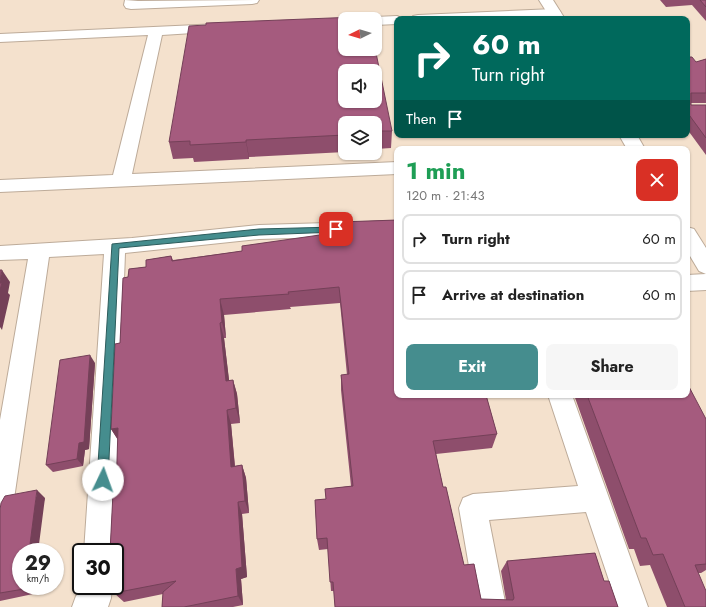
<!DOCTYPE html>
<meta charset="utf-8">
<style>
:root{--surface:#fff;--page:#f6f6f6;--text:#222;--muted:#767676;--line:#e0e0e0;--accent:#458d8e}
body{margin:0;font-family:Jost,sans-serif;background:var(--page);color:var(--text);height:100vh;display:flex;flex-direction:column;font-size:15px;white-space:nowrap}
*{box-sizing:border-box;margin:0}
p{font-size:13px;color:var(--muted)}
.icon{flex:none;width:22px;height:22px;fill:none;stroke:currentColor;stroke-width:2;stroke-linecap:round;stroke-linejoin:round}
.map{position:relative;flex:1;overflow:hidden}
.drawer{position:absolute;left:394px;top:146px;width:296px;height:252px;display:flex;flex-direction:column;background:var(--surface);border-radius:8px;box-shadow:0 1px 3px #0004}
.drawer>*{flex:none}
.top-card{position:absolute;left:394px;top:16px;width:296px;height:122px;border-radius:8px;box-shadow:0 1px 3px #0004;background:#00695c;color:#fff;overflow:hidden}
.needle{width:26px;rotate:265deg}
.fabs{position:absolute;left:338px;top:12px;display:grid;gap:8px}
.fabs a{display:grid;place-items:center;width:44px;height:44px;border-radius:8px;background:var(--surface);box-shadow:0 1px 3px #0004;font-size:20px}
.speed{position:absolute;left:12px;top:543px;display:flex;gap:8px;font-size:20px;font-weight:700;text-align:center}
.speed>*{display:grid;place-content:center;width:52px;height:52px;border-radius:50%;background:var(--surface);box-shadow:0 1px 3px #0004;line-height:1}
.speed small{font-size:10px;font-weight:400}
.speed .limit{border:2px solid #111;border-radius:6px;background:#fff;color:#111}
.pin{position:absolute;display:grid;place-items:center;width:34px;height:34px;color:#fff;margin:-17px;border-radius:8px;box-shadow:0 2px 6px #0006}
.me{position:absolute;width:44px;margin:-22px;rotate:3deg;stroke-linejoin:round;filter:drop-shadow(0 0 3px #0008)}
.turn{display:flex;align-items:center;gap:14px;height:84px;padding:0 12px;font-size:18px}
.turn .icon{width:52px;height:52px;stroke-width:2.5}
.turn b{display:block;font-size:28px;line-height:34px}
.then{display:flex;align-items:center;height:38px;padding:0 12px;background:#0003;gap:8px;font-size:15px}
.round{display:grid;place-items:center;flex:none;width:42px;height:42px;border-radius:8px;background:var(--page)}
.summary{display:flex;align-items:center;justify-content:space-between;height:68px;padding:0 12px}
h1{font-size:24px;font-weight:700;line-height:30px;color:#1e9e55}
.button{display:flex;gap:8px;margin-top:auto;padding:8px 12px}
.button a{flex:1;height:46px;border-radius:8px;background:var(--accent);color:#fff;font-size:16px;font-weight:700;line-height:46px;text-align:center}
.button a+a{background:var(--page);color:var(--text)}
ul{padding:0;list-style:none}
li{display:flex;align-items:center;gap:12px;height:50px;margin:0 8px 6px;padding:0 4px;border:2px solid var(--line);border-radius:8px}
li div{flex:1}
li b{display:block;font-size:15px}
li em{font-style:normal}
.map>svg:first-child{display:block}
.lines{fill:none;stroke-linecap:round;stroke-linejoin:round}
.minor-casing{stroke:#bdab99;stroke-width:2}
.major-casing{stroke:#bdab99;stroke-width:2}
.minor{fill:#fff;fill-rule:evenodd}
.major{fill:#fff;fill-rule:evenodd}
.wall{fill:#8e4e6c}
.shaded-wall{fill:#744058}
.building{fill:#a55b7e;stroke:#744058;fill-rule:evenodd}
.route{fill:#458d8e;stroke:#2d5c5c}
</style>
<div class="map">
<svg width="706" height="607" viewBox="0 0 706 607">
<rect width="100%" height="100%" fill="#f4e1cd"/>
<g class="lines">
<g class="minor-casing">
<path id="minor" d="M125,0L138,1L259,0L257,3L252,4L131,9L126,8L124,5Z
M554,9L559,10L561,13L559,16L511,19H411L413,16L418,15Z
M397,16L403,19H397V24L375,25V19H369L375,17Z
M219,24L224,25L226,28L224,31L162,35L132,174L397,162V174L0,192V180L113,175L148,35L0,42V34Z
M397,221V235L259,239L125,253L114,552H84L104,254L49,257L14,499L10,509L0,513V420L28,259L0,260V246L132,238L259,225Z
M706,274V290L687,291V275Z
M548,395H572L648,607H618L586,512L489,520L506,607H476L459,508L463,498L473,494L578,486Z
M82,586H112L111,598L108,607H72L76,596L81,591Z"/>
</g>
<g class="major-casing">
<path id="major" d="M539,0H553L565,19H551Z
M619,135H637L645,149H627Z
M687,227L694,229L706,248V274L699,271L687,251Z"/>
</g>
<use href="#minor" class="minor"/>
<use href="#major" class="major"/>
</g>
<path class="wall" d="M660,0H706V21L692,5L666,7Z
M206,25L392,131L391,148L376,149V151H375V123H345V152L249,157V159L194,162L193,158L173,159L169,142Z
M687,57L696,62L706,59V103H691V105H706V155L687,129Z
M397,220V395H486L497,434L492,448L436,454L443,487H446L464,565L474,564L481,599L506,600L501,571L507,561L595,553L604,581H609L618,607H335L334,591H331L328,549L319,550L317,539L315,500L326,499L325,489L351,486L341,390V375H347L340,303L290,307L291,309L224,315L226,338H224L229,381L233,380L237,394L240,423L231,424L235,466L242,465L246,478L249,513L242,514L247,577L241,579L243,605L233,607H162L163,594L124,602L114,593L115,586V552H110L113,493H116L118,440L111,429L115,344L120,343L123,278L128,277L129,269L146,267V260L171,256L173,260L242,251V246L340,233V222Z
M95,363L89,449L85,450L83,466L53,472L46,465Z
M574,395H687L706,419V570L701,573H698L706,607H667L650,565L640,566L634,549H629Z
M45,498L21,586H34L33,594L0,601V510Z"/>
<path class="shaded-wall" d="M246,140L249,157V159L246,142Z
M2,270L10,282L8,293L10,295L2,330L0,327V281Z
M220,299L224,315L226,338L222,322Z
M220,323L224,338L231,396L226,381Z
M90,355L95,363L89,449L85,450L83,466L77,459Z
M233,380L237,394L240,423L236,408Z
M227,410L231,424L236,480L231,467Z
M118,428L120,443L111,429Z
M242,465L246,478L249,513L245,501Z
M37,490L45,498L38,552H29Z
M238,502L242,514L247,577L241,579L243,605L238,596L236,569Z
M25,586H34L33,594L24,589Z"/>
<path class="building" d="M700,0H706V7Z
M356,17V19H345V49H375V48L392,131H376L377,134H375V123H345V135L246,140V142L190,145V141L169,142L189,26L206,25V23ZM345,71H375V101H345Z
M687,57H692L696,62L706,59V93H691V105H706V138L687,112Z
M397,220V395H486L497,434L433,441L443,487H446L464,565L474,564L481,599L513,600L514,598L507,561L595,553L604,581H609L618,607H335L333,582H330L327,538L317,539L315,500L326,499L325,489L353,486L341,375L349,374L339,287L288,292L289,294L220,299L222,322L220,323L226,381L233,380L236,408L227,410L231,467L242,465L245,501L238,502L242,567L236,569L238,596L184,607H162L163,592L176,581L114,593L115,574V552H110L113,493H116L118,428L111,429L115,344L120,343L123,278L128,277L129,269L146,267V260L171,256L172,261L242,251V246L341,232L340,222Z
M0,270H2L0,281Z
M0,283H2L0,290Z
M90,355L84,442L79,443L77,459L46,465L60,360Z
M687,383L706,419V564L695,565L706,591V607H685L663,554L653,555L646,538H641L587,395H687Z
M37,490L29,552H21V586H25L24,589L0,593V510L1,503L5,496Z"/>
<path class="route" d="M336,227L340,229L336,232L259,235L119,248L108,480L107,484L103,486L99,484L97,480L112,244L259,229Z"/>
</svg>
<div class="fabs">
<a><svg class="needle" viewBox="-14 -14 28 28"><path d="M0-13l5 13h-10z" fill="#e53935"/><path d="M0 13l5-13h-10z" fill="#767676"/></svg></a>
<a><svg class="icon" aria-label="sound" viewBox="0 0 24 24"><path d="M4 9h4l5-4v14l-5-4H4zM17 9q2 3 0 6"/></svg></a>
<a><svg class="icon" aria-label="layers" viewBox="0 0 24 24"><path d="M12 4l9 5-9 5-9-5zM3 14l9 5 9-5"/></svg></a>
</div>
<div class="speed"><div>29<small>km/h</small></div><div class="limit">30</div></div>
<div class="pin" style="left:336px;top:229px;background:#d93025"><svg class="icon" aria-label="arrive" viewBox="0 0 24 24"><path d="M6 21V4h12l-3 4 3 4H6"/></svg></div>
<svg class="me" style="left:103px;top:480px" viewBox="-20 -20 40 40"><circle r="19" fill="#fff"/><path d="M0-13L10 11 0 6-10 11z" fill="#458d8e"/></svg>
<div class="top-card">
<div class="turn"><svg class="icon" aria-label="right" viewBox="0 0 24 24"><path d="M7 20v-9h11M14 6l5 5-5 5"/></svg><div><b>60 m</b>Turn right</div></div>
<div class="then">Then<svg class="icon" aria-label="arrive" viewBox="0 0 24 24"><path d="M6 21V4h12l-3 4 3 4H6"/></svg></div>
</div>
<section class="drawer">
<div class="summary"><div><h1>1 min</h1><p>120 m · 21:43</p></div><a class="round" style="background:#d93025;color:#fff"><svg class="icon" aria-label="close" viewBox="0 0 24 24"><path d="M6 6l12 12M18 6L6 18"/></svg></a></div>
<ul>
<li><svg class="icon" aria-label="right" viewBox="0 0 24 24"><path d="M7 20v-9h11M14 6l5 5-5 5"/></svg><div><b>Turn right</b></div><em>60 m</em></li>
<li><svg class="icon" aria-label="arrive" viewBox="0 0 24 24"><path d="M6 21V4h12l-3 4 3 4H6"/></svg><div><b>Arrive at destination</b></div><em>60 m</em></li>
</ul>
<div class="button"><a>Exit</a><a>Share</a></div>
</section>
</div>
